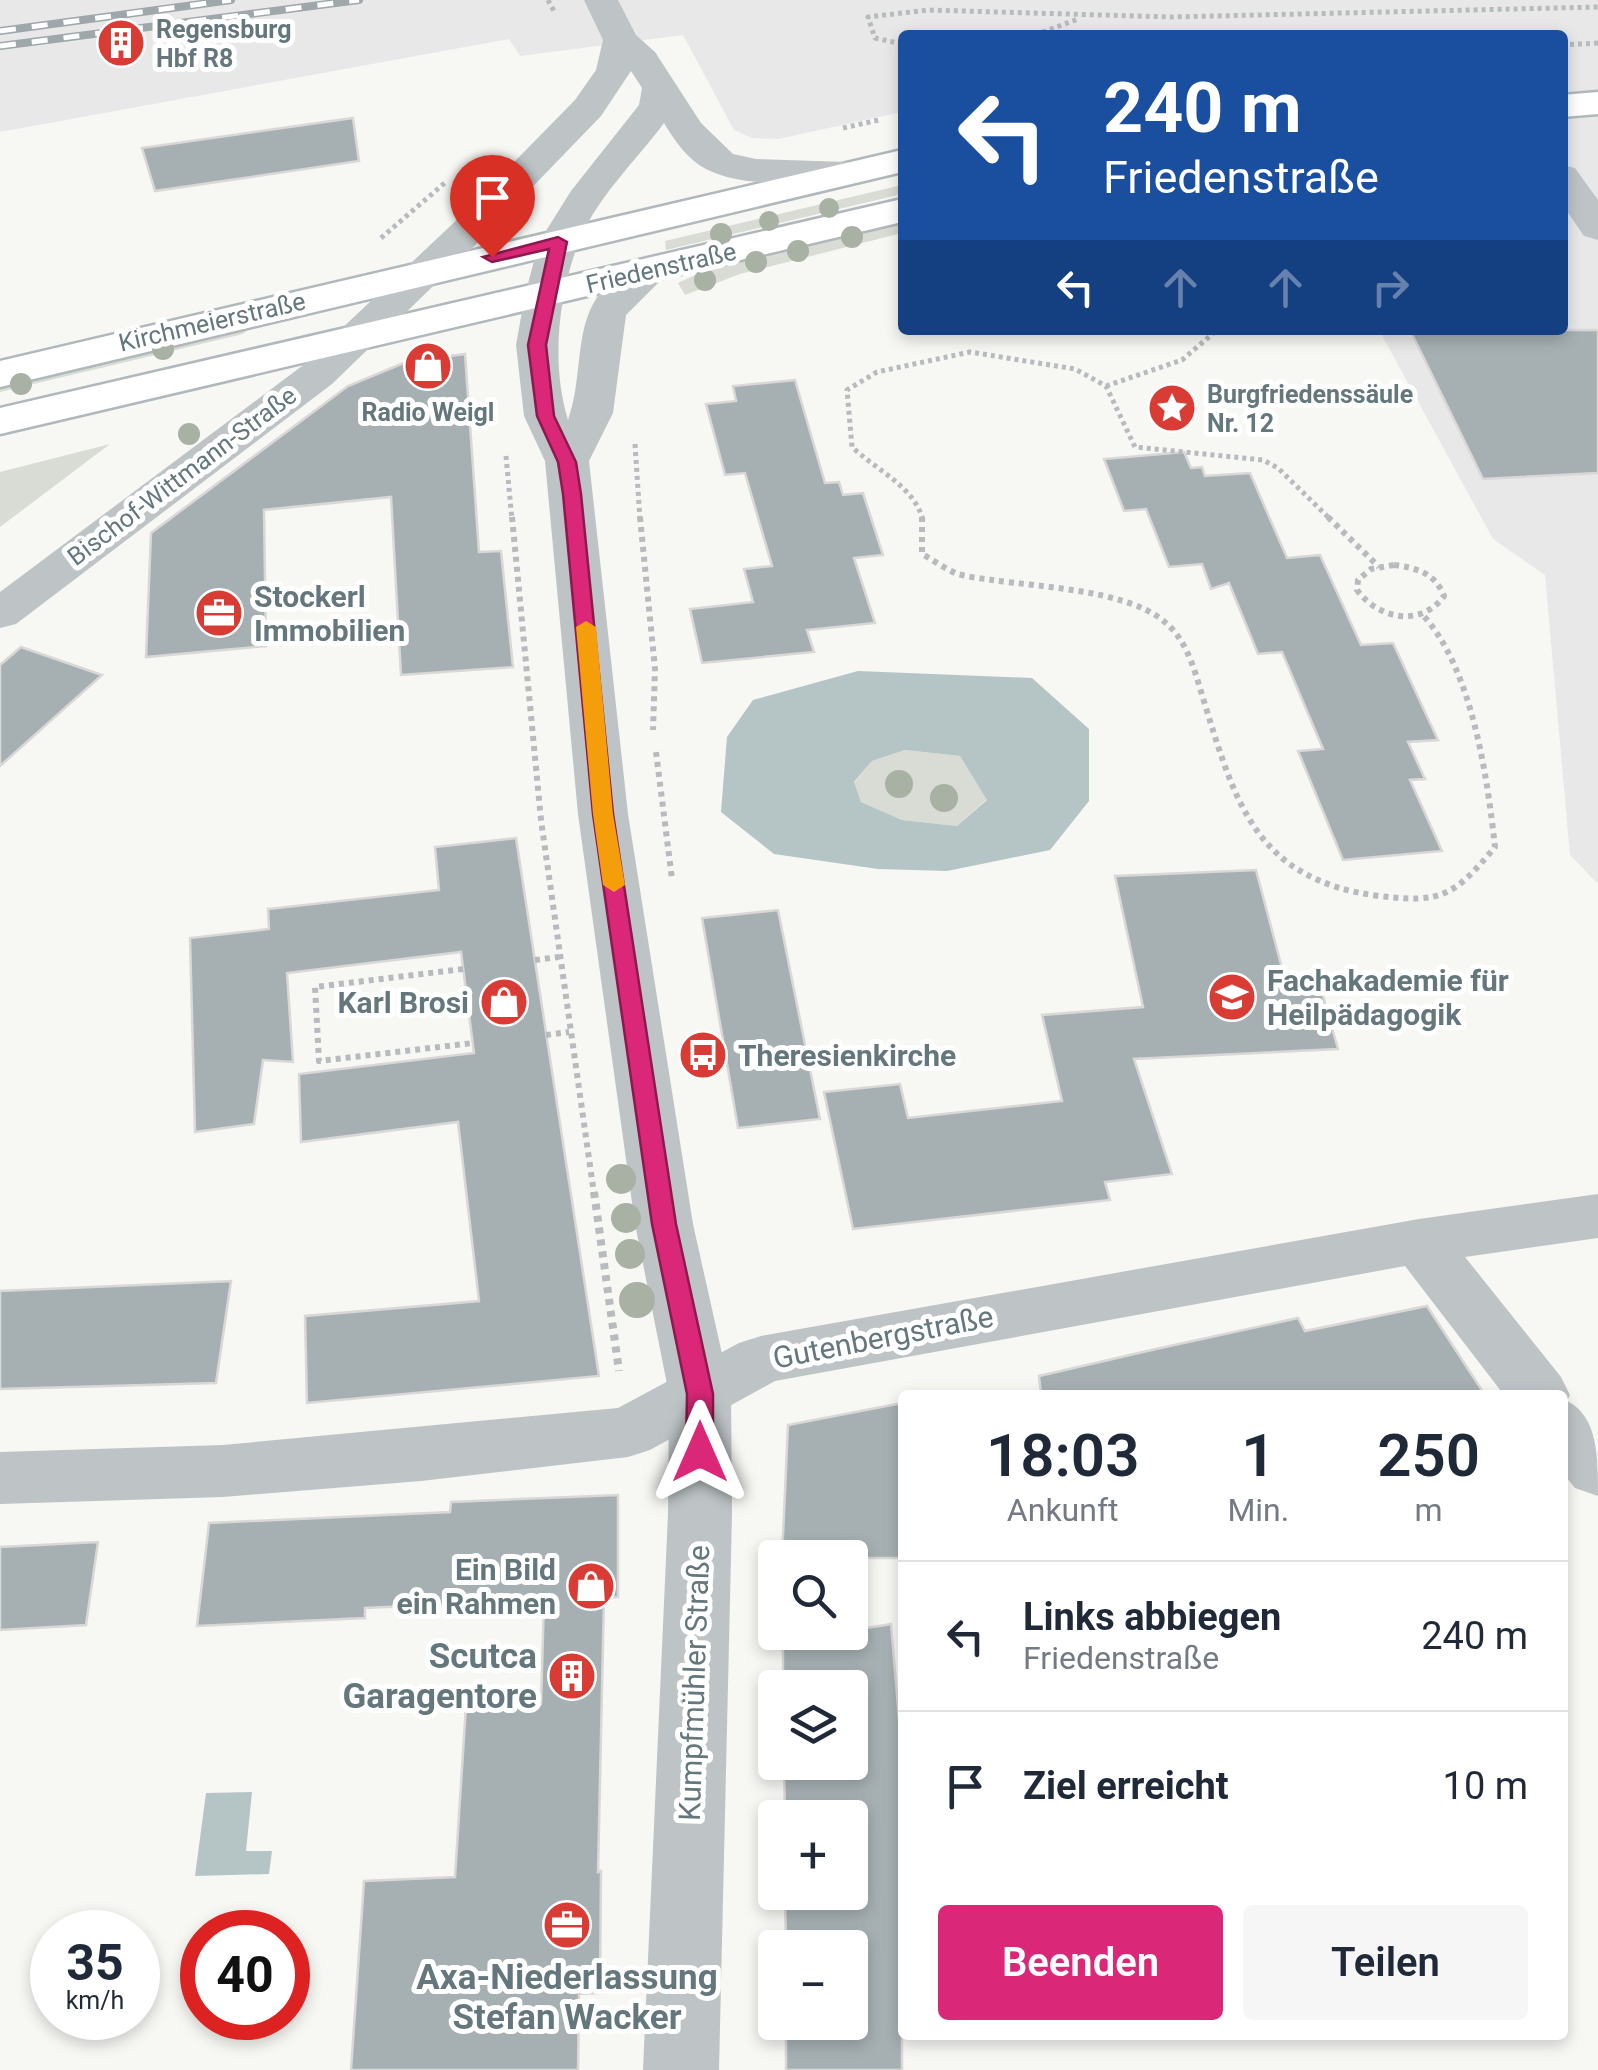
<!DOCTYPE html>
<html lang="de">
<meta charset="utf-8">
<style>
:root{--surface:#fff;--page:#f6f6f7;--text:#1f2937;--muted:#747a83;--line:#e0e1e3;--accent:#db2777}
body{margin:0;font-family:Roboto,sans-serif;background:var(--page);color:var(--text);height:100vh;display:flex;flex-direction:column;font-size:38px;white-space:nowrap}
*{box-sizing:border-box;margin:0}
p{font-size:32px;color:var(--muted)}
.icon{flex:none;width:55px;height:55px;fill:none;stroke:currentColor;stroke-width:2;stroke-linecap:round;stroke-linejoin:round}
.map{position:relative;flex:1;overflow:hidden}
.panel{position:absolute;left:898px;top:1390px;width:670px;height:650px;display:flex;flex-direction:column;background:var(--surface);border-radius:10px;box-shadow:0 5px 15px #0003}
.panel>*{flex:none}
.top-card{position:absolute;left:898px;top:30px;width:670px;height:305px;border-radius:10px;box-shadow:0 5px 15px #0003;background:#1a4fa0;color:#fff;overflow:hidden}
.tools{position:absolute;left:758px;top:1540px;display:grid;gap:20px}
.tools a{display:grid;place-items:center;width:110px;height:110px;border-radius:10px;background:var(--surface);box-shadow:0 5px 15px #0003;font-size:50px}
.speed{position:absolute;left:30px;top:1910px;display:flex;gap:20px;font-size:50px;font-weight:700;text-align:center}
.speed>*{display:grid;place-content:center;width:130px;height:130px;border-radius:50%;background:var(--surface);box-shadow:0 5px 15px #0003;line-height:1}
.speed small{font-size:25px;font-weight:400}
.speed .limit{border:15px solid #d22;background:#fff;color:#111}
.pin{position:absolute;display:grid;place-items:center;width:85px;height:85px;color:#fff;margin:-102px -42px;border-radius:50% 50% 50% 0;rotate:-45deg;box-shadow:0 0 10px #0007}
.pin .icon{rotate:45deg}
.me{position:absolute;width:110px;margin:-55px;rotate:0deg;stroke-linejoin:round;filter:drop-shadow(0 0 8px #0008)}
.turn{display:flex;align-items:center;gap:35px;height:210px;padding:0 40px;font-size:45px}
.turn .icon{width:130px;height:130px;stroke-width:2.5}
.turn b{display:block;font-size:70px;line-height:85px}
.lanes{display:flex;align-items:center;height:95px;padding:0 40px;background:#0003;justify-content:center;gap:50px;direction:ltr}
.lanes .off{opacity:.35}
.eta{display:flex;justify-content:space-evenly;align-items:center;height:170px;text-align:center}
.eta b{font-size:60px;font-weight:600;line-height:70px}
.action{display:flex;gap:20px;margin-top:auto;padding:20px 40px}
.action a{flex:1;height:115px;border-radius:10px;background:var(--accent);color:#fff;font-size:40px;font-weight:600;line-height:115px;text-align:center}
.action a+a{background:var(--page);color:var(--text)}
ul{padding:0;list-style:none}
li{display:flex;align-items:center;gap:30px;height:150px;padding:0 40px;border-top:2px solid var(--line)}
li div{flex:1}
li b{display:block;font-size:38px}
li em{font-style:normal}
.map>svg:first-child{display:block}
.built{fill:#e8e8e8}
.green{fill:#d8dcd4}
.water{fill:#b5c4c5;fill-rule:evenodd}
.building{fill:#a6b0b3;stroke:#d9d8d7;stroke-width:2.5}
.lines{fill:none;stroke-linecap:round;stroke-linejoin:round}
.secondary-casing{stroke:#b1b8bb;stroke-width:5}
.path-far2{stroke:#b7bbbd;stroke-width:5;stroke-dasharray:4 4;stroke-linecap:butt}
.path-far1{stroke:#b7bbbd;stroke-width:6;stroke-dasharray:5 5;stroke-linecap:butt}
.path{stroke:#b7bbbd;stroke-width:8;stroke-dasharray:6 6;stroke-linecap:butt}
.minor{fill:#bec4c6;fill-rule:evenodd}
.tertiary{fill:#bec4c6;fill-rule:evenodd}
.secondary{fill:#fff;fill-rule:evenodd}
.rail-casing{stroke:#9ea7aa;stroke-width:8}
.rail{stroke:#fff;stroke-width:5;stroke-dasharray:16;stroke-linecap:butt}
.tree{fill:#a9b0a4}
.route{fill:#db2777;stroke:#8e194d;stroke-width:2.5}
.slow{fill:#f59e0b}
.labels{text-anchor:middle;dominant-baseline:central;stroke-width:10;stroke-linejoin:round;paint-order:stroke}
.far-poi-label{font-size:25px;font-weight:bold;fill:#64777d;stroke:#fff;text-anchor:start}
.far-street-label{font-size:25px;fill:#64777d;stroke:#fff}
.poi-label{font-size:30px;font-weight:bold;fill:#64777d;stroke:#fff;text-anchor:start}
.street-label{font-size:30px;fill:#64777d;stroke:#fff}
.near-poi-label{font-size:35px;font-weight:bold;fill:#64777d;stroke:#fff;text-anchor:end}
</style>
<div class="map">
<svg width="1598" height="2070" viewBox="0 0 1598 2070">
<rect width="100%" height="100%" fill="#f7f7f4"/>
<path class="built" d="M0,0H1598V884L1570,855L1545,575L1493,539L1379,330H1562V35H902V112L778,139L752,138L734,130L683,35L520,56L509,39L0,132Z"/>
<path class="green" d="M902,185V194L666,250L665,241Z
M902,220V233L740,274L685,295L678,283L711,268Z
M258,320L243,334L0,392V384Z
M110,444L0,527V472Z
M905,750L960,756L987,799L957,826L902,820L861,802L854,783L872,761Z"/>
<path class="water" d="M858,671L1032,678L1089,729V801L1050,850L947,871L878,869L774,854L721,812L727,737L753,700ZM905,750L960,756L987,800L957,826L902,820L861,802L854,782L872,761Z
M252,1792L246,1851H272L269,1874L195,1876L206,1793Z"/>
<path class="building" d="M353,118L359,161L155,191L142,148Z
M1410,330H1598V473L1483,479Z
M465,354L479,552L501,551L513,667L401,675L391,497L264,510L266,646L146,657L151,533L348,386L406,362Z
M795,380L825,483L839,482L843,495L863,493L883,555L854,558L875,623L807,630L814,652L702,663L690,609L753,602L744,569L772,566L745,473L725,475L706,404L736,401L733,386Z
M1184,452L1191,468L1202,467L1205,476L1250,473L1287,558L1320,555L1361,645L1393,643L1438,740L1408,742L1425,779L1410,780L1442,851L1343,860L1298,751L1323,749L1282,652L1258,654L1229,583L1211,589L1202,564L1169,567L1146,509L1124,511L1104,459Z
M21,647L102,675L0,766V665Z
M516,838L599,1376L307,1403L305,1316L479,1301L458,1122L301,1142L299,1074L474,1053L461,952L287,973L293,1062L263,1060L254,1124L195,1132L190,938L269,929L268,909L439,890L435,847Z
M1256,870L1287,987L1320,985L1338,1049L1134,1059L1172,1174L1105,1182L1110,1200L853,1229L824,1092L900,1084L908,1118L1062,1101L1042,1015L1143,1007L1115,876Z
M778,910L820,1119L738,1128L702,918Z
M231,1281L216,1383L0,1389V1291Z
M1427,1306L1485,1395H1041L1039,1376L1156,1349L1298,1318L1305,1331Z
M902,1403V1558H782L788,1425Z
M618,1495V1597L604,1598L598,1872L601,1871L600,1993L579,1994L578,2070H351L364,1881L455,1877L466,1706L541,1704L544,1600L365,1608V1618L197,1626L209,1523L450,1512L451,1502Z
M98,1542L86,1625L0,1630V1547Z
M891,1624L902,1754V2070H786V2022H850V1948H786L785,1892H850V1818H785L784,1762H850V1688H783V1642Z"/>
<g class="lines">
<g class="secondary-casing">
<path id="secondary" d="M1598,92V114L1562,117V95Z
M902,150V172L0,387V361Z
M902,199V222L0,434V408Z"/>
</g>
<path class="path-far2" d="M548,0L555,13
M1035,35L1078,19
M902,44L875,38L868,17L928,10L1171,17L1598,7
M1562,45L1598,43
M843,128L879,120
M381,238L447,181
M1106,386L1182,360L1217,330
M635,444L640,520
M506,456L512,520
M923,520C914,486 876,470 852,447L847,390L877,372L970,352L1075,369L1106,386L1135,447L1263,460L1278,468L1331,520"/>
<path class="path-far1" d="M512,517L541,820L594,1194
M640,517L655,669L653,730
M922,517V554C933,560 944,568 955,573C966,577 980,578 992,580C1040,587 1123,590 1161,619C1187,638 1194,669 1203,698C1235,802 1255,880 1379,896C1442,904 1455,895 1495,847C1487,775 1472,668 1422,614
M1328,517L1379,567
M1394,565C1417,568 1435,573 1444,596C1421,628 1378,619 1357,590L1358,580L1371,569Z
M656,752L672,879
M535,960L559,957
M463,969L315,987L319,1061L473,1043
M546,1035L569,1032"/>
<path class="path" d="M594,1192L619,1371"/>
<path class="minor" d="M1562,165L1575,168L1598,200V240L1584,236L1562,204Z
M1598,1194V1238L1465,1257L1561,1377L1570,1395L1567,1401C1598,1416 1598,1457 1598,1496L1575,1488L1562,1472V1395H1504L1405,1266L775,1381L650,1450L628,1457L421,1481L223,1497L0,1504V1452L223,1445L618,1408L739,1343L761,1336L1419,1219Z"/>
<path class="tertiary" d="M584,0H618L636,35L655,52L701,123L733,154L756,159L847,162L860,165L866,173L860,181L847,184C807,183 741,188 706,169C688,160 674,140 664,123C636,161 595,199 578,244C558,297 551,365 568,420C587,367 568,311 620,274C636,263 645,258 664,263L670,271L626,315L613,413L589,461L628,814L693,1224L731,1394L732,1514L719,2070H643L668,1514L669,1394L635,1224L578,814L545,461L524,416L516,345L525,295L539,242L571,191L639,105L642,88L631,71L601,116L490,231L332,384L16,624L0,628V592L302,366L462,215L575,100L596,70L603,40Z"/>
<use href="#secondary" class="secondary"/>
<g class="rail-casing">
<path id="rail" d="M0,31L231,0
M0,46L359,0"/>
</g>
<use href="#rail" class="rail"/>
</g>
<g class="tree">
<circle cx="829" cy="208" r="10"/>
<circle cx="769" cy="221" r="10"/>
<circle cx="721" cy="234" r="11"/>
<circle cx="852" cy="237" r="11"/>
<circle cx="798" cy="251" r="11"/>
<circle cx="756" cy="262" r="11"/>
<circle cx="705" cy="280" r="11"/>
<circle cx="163" cy="349" r="11"/>
<circle cx="21" cy="384" r="11"/>
<circle cx="189" cy="434" r="11"/>
<circle cx="899" cy="784" r="14"/>
<circle cx="944" cy="798" r="14"/>
<circle cx="621" cy="1179" r="15"/>
<circle cx="626" cy="1218" r="15"/>
<circle cx="630" cy="1254" r="15"/>
<circle cx="637" cy="1300" r="18"/>
</g>
<path class="route" d="M558,237L567,242L546,345L554,416L576,462L581,494L613,814L676,1224L713,1394V1452L709,1459L700,1462L690,1459L686,1452L687,1394L652,1224L593,814L563,494L558,462L537,416L528,345L549,249L492,262L483,257Z"/>
<path class="slow" d="M586,621L596,627L613,814L625,885L614,892L603,885L593,814L576,627Z"/>
<defs>
<g id="building-disc" transform="scale(2.5)"><circle r="9.5" fill="#d83c34" stroke="#fff"/><path d="M-4-6H4V6H1V3H-1V6H-4ZM-2.5-4.3h1.7v1.8h-1.7ZM.8-4.3h1.7v1.8H.8ZM-2.5-1h1.7V.8h-1.7ZM.8-1h1.7V.8H.8Z" fill="#fff"/></g>
<g id="shop-disc" transform="scale(2.5)"><circle r="9.5" fill="#d83c34" stroke="#fff"/><path d="M-5-2.5h2.3a2.7 3.5 0 0 1 5.4 0H5L5.5 6h-11ZM-1.5-2.5h3a1.5 2.3 0 0 0-3 0Z" fill="#fff"/></g>
<g id="sight-disc" transform="scale(2.5)"><circle r="9.5" fill="#d83c34" stroke="#fff"/><path d="M0-6L1.8-2.2L6-1.7L2.9 1.2L3.7 5.4L0 3.3L-3.7 5.4L-2.9 1.2L-6-1.7L-1.8-2.2Z" fill="#fff"/></g>
<g id="office-disc" transform="scale(2.5)"><circle r="9.5" fill="#d83c34" stroke="#fff"/><path d="M-6-3h4V-5.5h4V-3h4V5H-6ZM-1-4.5V-3h2v-1.5ZM-6 0V1H6V0Z" fill="#fff"/></g>
<g id="school-disc" transform="scale(2.5)"><circle r="9.5" fill="#d83c34" stroke="#fff"/><path d="M0-5L7-2L0 1L-7-2ZM-4 1L0 2.5L4 1V4Q0 6-4 4Z" fill="#fff"/></g>
<g id="bus-disc" transform="scale(2.5)"><circle r="9.5" fill="#d83c34" stroke="#fff"/><path d="M-5-6H5V4H4V6H2V4H-2V6H-4V4H-5ZM-3.5-4V0h7V-4ZM-3.5 1.2v1.5H-2V1.2ZM2 1.2v1.5H3.5V1.2Z" fill="#fff"/></g>
</defs>
<g fill-rule="evenodd">
<use href="#building-disc" x="121" y="43"/>
<use href="#shop-disc" x="428" y="366"/>
<use href="#sight-disc" x="1172" y="408"/>
<use href="#office-disc" x="219" y="613"/>
<use href="#school-disc" x="1232" y="997"/>
<use href="#shop-disc" x="504" y="1002"/>
<use href="#bus-disc" x="703" y="1055"/>
<use href="#shop-disc" x="591" y="1586"/>
<use href="#building-disc" x="572" y="1676"/>
<use href="#office-disc" x="567" y="1925"/>
</g>
<g class="labels">
<g class="far-poi-label">
<text x="156" y="29">Regensburg<tspan x="156" dy="29">Hbf R8</tspan></text>
<text x="1207" y="394">Burgfriedenssäule<tspan x="1207" dy="29">Nr. 12</tspan></text>
<text x="428" y="412" text-anchor="middle">Radio Weigl</text>
</g>
<g class="far-street-label">
<text transform="translate(661 268) rotate(-13)">Friedenstraße</text>
<text transform="translate(212 322) rotate(-13)">Kirchmeierstraße</text>
<text transform="translate(182 476) rotate(-37)">Bischof-Wittmann-Straße</text>
</g>
<g class="poi-label">
<text x="254" y="596">Stockerl<tspan x="254" dy="34">Immobilien</tspan></text>
<text x="1267" y="980">Fachakademie für<tspan x="1267" dy="34">Heilpädagogik</tspan></text>
<text x="469" y="1002" text-anchor="end">Karl Brosi</text>
<text x="738" y="1055">Theresienkirche</text>
<text x="556" y="1569" text-anchor="end">Ein Bild<tspan x="556" dy="34">ein Rahmen</tspan></text>
</g>
<g class="street-label">
<text transform="translate(883 1337) rotate(-11)">Gutenbergstraße</text>
<text transform="translate(694 1683) rotate(-88)">Kumpfmühler Straße</text>
</g>
<g class="near-poi-label">
<text x="537" y="1656">Scutca<tspan x="537" dy="40">Garagentore</tspan></text>
<text x="567" y="1977" text-anchor="middle">Axa-Niederlassung<tspan x="567" dy="40">Stefan Wacker</tspan></text>
</g>
</g>
</svg>
<div class="tools">
<a><svg class="icon" aria-label="search" viewBox="0 0 24 24"><circle cx="10" cy="10" r="6"/><path d="M15 15l6 6"/></svg></a>
<a><svg class="icon" aria-label="layers" viewBox="0 0 24 24"><path d="M12 4l9 5-9 5-9-5zM3 14l9 5 9-5"/></svg></a>
<a>+</a>
<a>−</a>
</div>
<div class="speed"><div>35<small>km/h</small></div><div class="limit">40</div></div>
<div class="pin" style="left:492px;top:257px;background:#d93025"><svg class="icon" aria-label="arrive" viewBox="0 0 24 24"><path d="M6 21V4h12l-3 4 3 4H6"/></svg></div>
<svg class="me" style="left:700px;top:1452px" viewBox="-20 -20 40 40"><path d="M0-17L14 15 0 8-14 15z" fill="#db2777" stroke="#fff" stroke-width="4"/></svg>
<div class="top-card">
<div class="turn"><svg class="icon" aria-label="left" viewBox="0 0 24 24"><path d="M17 20v-9H6M10 6l-5 5 5 5"/></svg><div><b>240 m</b>Friedenstraße</div></div>
<div class="lanes"><svg class="icon" aria-label="left" viewBox="0 0 24 24"><path d="M17 20v-9H6M10 6l-5 5 5 5"/></svg><svg class="icon off" aria-label="ahead" viewBox="0 0 24 24"><path d="M12 20V5M6 11l6-6 6 6"/></svg><svg class="icon off" aria-label="ahead" viewBox="0 0 24 24"><path d="M12 20V5M6 11l6-6 6 6"/></svg><svg class="icon off" aria-label="right" viewBox="0 0 24 24"><path d="M7 20v-9h11M14 6l5 5-5 5"/></svg></div>
</div>
<section class="panel">
<div class="eta">
<div><b>18:03</b><p>Ankunft</p></div>
<div><b>1</b><p>Min.</p></div>
<div><b>250</b><p>m</p></div>
</div>
<ul>
<li><svg class="icon" aria-label="left" viewBox="0 0 24 24"><path d="M17 20v-9H6M10 6l-5 5 5 5"/></svg><div><b>Links abbiegen</b><p>Friedenstraße</p></div><em>240 m</em></li>
<li><svg class="icon" aria-label="arrive" viewBox="0 0 24 24"><path d="M6 21V4h12l-3 4 3 4H6"/></svg><div><b>Ziel erreicht</b></div><em>10 m</em></li>
</ul>
<div class="action"><a>Beenden</a><a>Teilen</a></div>
</section>
</div>
